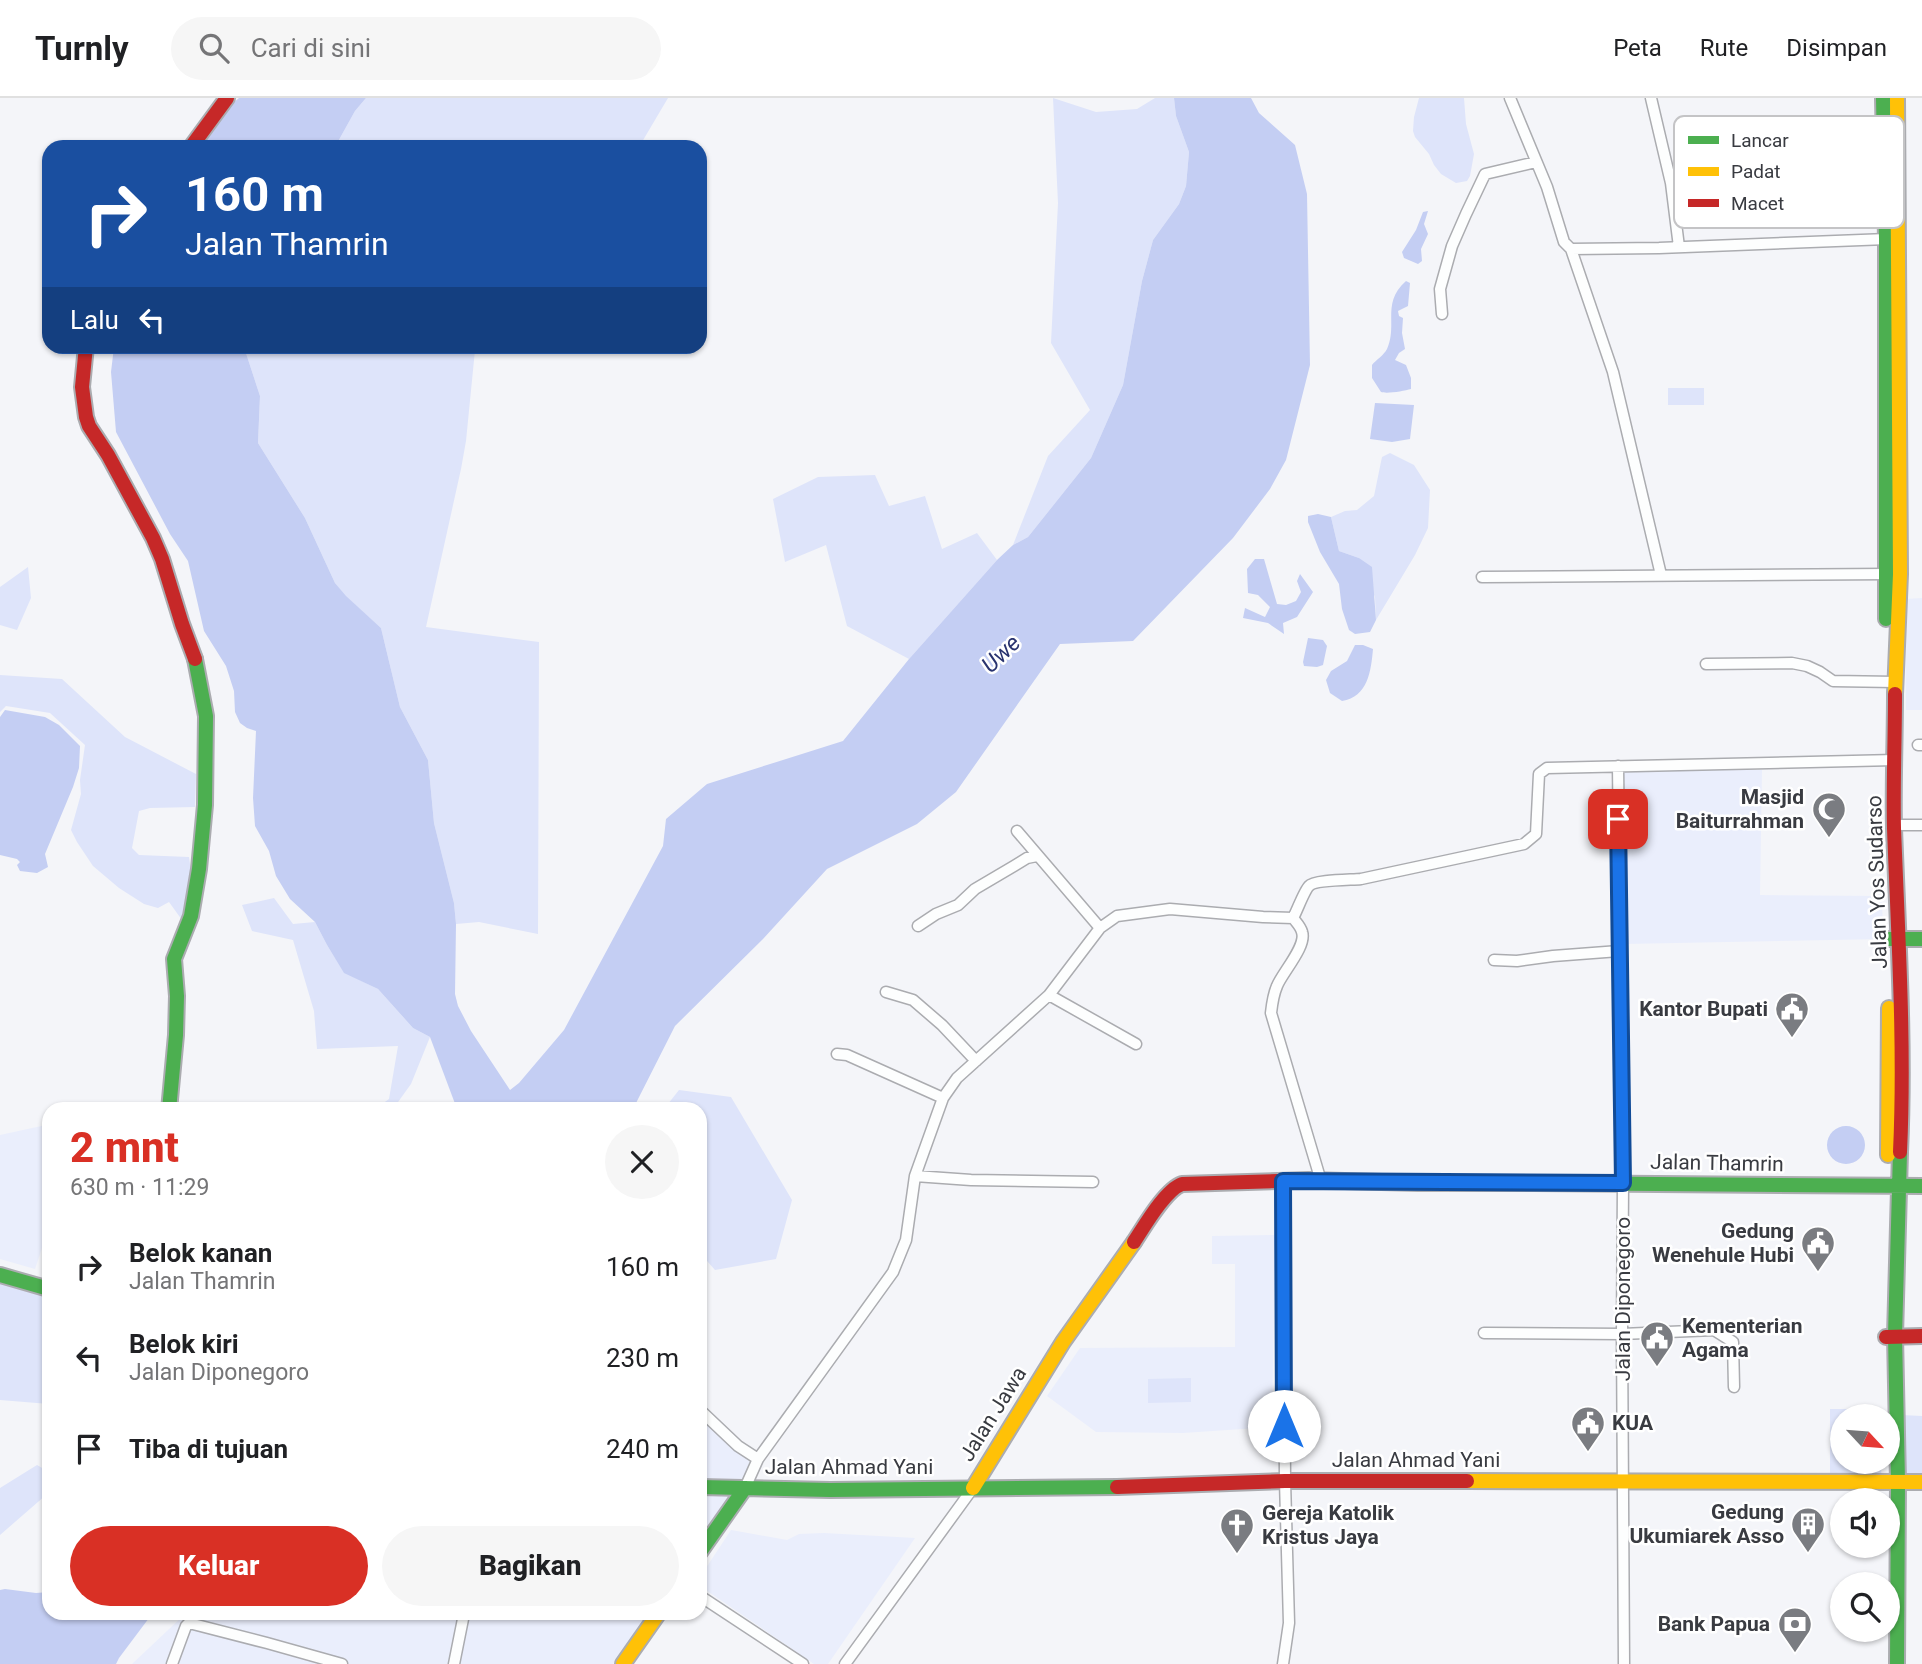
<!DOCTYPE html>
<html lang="id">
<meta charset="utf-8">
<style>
:root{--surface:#fff;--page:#f6f6f6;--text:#202124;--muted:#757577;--line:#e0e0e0;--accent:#d93025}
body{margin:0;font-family:Roboto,sans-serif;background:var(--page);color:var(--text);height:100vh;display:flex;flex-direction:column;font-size:26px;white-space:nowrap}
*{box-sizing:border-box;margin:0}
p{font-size:23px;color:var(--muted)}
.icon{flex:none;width:38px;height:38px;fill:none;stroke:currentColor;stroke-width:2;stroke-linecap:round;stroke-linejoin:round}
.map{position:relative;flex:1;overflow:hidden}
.panel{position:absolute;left:42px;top:1004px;width:665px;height:518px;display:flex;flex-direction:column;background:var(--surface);border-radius:21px;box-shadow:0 2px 5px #0004}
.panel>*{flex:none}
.guide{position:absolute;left:42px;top:42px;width:665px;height:214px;border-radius:21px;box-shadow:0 2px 5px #0004;background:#1a4fa0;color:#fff;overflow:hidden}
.needle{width:46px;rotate:116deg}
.tools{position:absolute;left:1830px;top:1306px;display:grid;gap:14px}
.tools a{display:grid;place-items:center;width:70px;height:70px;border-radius:50%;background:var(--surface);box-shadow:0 2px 5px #0004;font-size:35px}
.pin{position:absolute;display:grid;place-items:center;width:60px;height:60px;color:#fff;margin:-30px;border-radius:14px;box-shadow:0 4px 10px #0006}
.me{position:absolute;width:77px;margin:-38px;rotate:0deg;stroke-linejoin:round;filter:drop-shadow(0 0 5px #0008)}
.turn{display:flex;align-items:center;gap:24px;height:147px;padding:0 28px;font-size:32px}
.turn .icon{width:91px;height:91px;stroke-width:2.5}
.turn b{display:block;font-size:49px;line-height:60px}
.then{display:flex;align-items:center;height:66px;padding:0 28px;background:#0003;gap:14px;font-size:26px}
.round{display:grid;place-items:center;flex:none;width:74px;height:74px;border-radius:37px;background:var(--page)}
.headline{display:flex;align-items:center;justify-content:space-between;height:119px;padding:0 28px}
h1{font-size:42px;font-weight:800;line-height:52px;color:var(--accent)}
.primary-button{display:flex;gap:14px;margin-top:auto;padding:14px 28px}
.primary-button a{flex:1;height:80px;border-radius:42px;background:var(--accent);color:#fff;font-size:28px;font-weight:800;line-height:80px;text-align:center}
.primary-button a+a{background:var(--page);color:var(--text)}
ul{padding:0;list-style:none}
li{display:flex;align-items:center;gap:21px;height:91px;padding:0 28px}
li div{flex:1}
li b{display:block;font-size:26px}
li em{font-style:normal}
header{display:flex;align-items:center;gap:42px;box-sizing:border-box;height:98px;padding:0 35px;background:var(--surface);border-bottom:2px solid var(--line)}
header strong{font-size:33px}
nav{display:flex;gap:38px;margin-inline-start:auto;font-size:24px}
.search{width:490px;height:63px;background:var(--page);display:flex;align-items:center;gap:18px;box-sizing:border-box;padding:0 24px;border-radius:38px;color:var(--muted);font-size:26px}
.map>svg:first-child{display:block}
.built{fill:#eaeefc}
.green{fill:#dee4fa}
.water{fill:#c4cef3}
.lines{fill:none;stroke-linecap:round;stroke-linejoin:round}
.street-casing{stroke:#abacb0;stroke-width:13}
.fast-casing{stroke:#abacb0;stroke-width:18}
.slow-casing{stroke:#abacb0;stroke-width:18}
.jam-casing{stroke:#abacb0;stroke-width:18}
.street{stroke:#fdfefe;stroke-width:10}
.fast{stroke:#4caf50;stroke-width:14}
.slow{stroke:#ffc107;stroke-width:14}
.jam{stroke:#c62828;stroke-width:14}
.route-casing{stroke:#114b97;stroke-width:18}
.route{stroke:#1a73e8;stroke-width:12}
.labels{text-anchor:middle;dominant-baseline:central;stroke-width:5;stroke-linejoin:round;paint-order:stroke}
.poi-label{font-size:21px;font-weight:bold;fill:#393b41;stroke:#fff;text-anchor:end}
.street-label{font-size:21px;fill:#393b41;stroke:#fff}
.water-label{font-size:23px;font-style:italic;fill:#29336f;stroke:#fff}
.key{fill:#fff;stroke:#c4c4c6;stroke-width:2}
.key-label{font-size:19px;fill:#393b41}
</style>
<header>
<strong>Turnly</strong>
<div class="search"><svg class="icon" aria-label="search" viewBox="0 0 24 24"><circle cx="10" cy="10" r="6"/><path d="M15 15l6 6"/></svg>Cari di sini</div>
<nav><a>Peta</a><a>Rute</a><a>Disimpan</a></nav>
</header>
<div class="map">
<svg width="1922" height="1566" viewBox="0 0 1922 1566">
<rect width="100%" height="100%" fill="#f4f5f9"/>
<path class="built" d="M1922,500V612H1906L1905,501Z
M1624,672H1762L1760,797L1882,798L1883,841L1624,846Z
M46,1027L48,1068L43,1147L35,1171L0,1161V1037Z
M1275,1137L1272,1329L1183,1335L1096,1334L1047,1298L1080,1250L1235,1249V1166H1212V1138Z
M700,1317L756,1365L700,1450Z
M731,1432L787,1442L799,1436L824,1435L915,1440L828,1566H814L700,1488V1479Z
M185,1516H655L613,1566H132Z"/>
<path class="green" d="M366,0H668L639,49H335L355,13Z
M1053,0L1096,14L1137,11L1155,0H1174L1176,18L1189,54L1186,88L1179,106L1153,142L1142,183L1123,287L1091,360L1028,439L1013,447L1048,358L1090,312L1051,245L1058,105Z
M1419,0H1464L1466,26L1474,56L1470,78L1467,83L1456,85L1441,76L1434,67L1429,56L1415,39L1413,33L1414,19Z
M466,248L475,252L466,343L461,371L426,529L539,544L538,836L479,824L456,826L454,805L434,725L428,662L400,609L381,530L345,498L335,485L305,420L258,345L260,298L244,249Z
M1668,290H1704V307H1668Z
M1390,355L1414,367L1430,392L1428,430L1415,457L1376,522L1375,499L1359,460L1339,453L1331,419L1345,413L1357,412L1374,398L1382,359Z
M875,377L889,408L925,398L942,451L977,435L997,462L909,561L847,528L826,447L785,464L773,401L818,379Z
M28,469L31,500L17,532L0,527V489Z
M0,577L62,581L125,639L196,676L195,709L150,710L139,713L132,750L139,757L189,759L191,773L182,822L169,804L158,810L144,806L119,790L93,768L77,744L71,732L81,696L80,682L85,647L50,615L6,608L0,614Z
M274,800L293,826L315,824L327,847L344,874L378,891L413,930L430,939L411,986L393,1011H375L389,1001L398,948L317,951L314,913L293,842L252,833L242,807Z
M679,992L731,999L792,1102L776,1161L715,1172L700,1155V1012L664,1011Z
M0,1182L49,1197V1306L0,1302Z
M1191,1280V1304L1148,1305V1281Z
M1830,1311H1882V1318H1843V1363H1882L1881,1376L1830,1377Z
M1902,1317L1922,1318V1379L1907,1377L1903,1375Z
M37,1367L49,1374V1388L46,1397L0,1437V1390Z"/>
<path class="water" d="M239,0H366L355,13L335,49H201L225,12Z
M1174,0H1251L1259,15L1295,47L1307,96L1310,267L1286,362L1270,391L1233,440L1133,543L1060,546L956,694L917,726L827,771L763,841L675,928L633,1011H457L430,939L413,930L378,891L344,875L327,847L315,824L290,801L276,778L269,753L255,728L253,700L256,633L247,630L240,625L235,614L234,593L226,568L204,533L188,463L170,436L116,334L111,274L114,249H244L260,298L258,345L305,420L335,485L346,498L381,530L400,609L428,662L434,725L454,805L456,826L455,896L458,908L471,933L510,992L519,985L564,932L663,748L666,721L707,686L843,643L909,561L997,462L1013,447L1028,439L1091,360L1123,287L1142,183L1153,142L1179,106L1186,88L1189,54L1176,18Z
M1428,113L1424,126L1428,136L1421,151L1422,163L1418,166L1404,160L1402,154L1416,132L1423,114Z
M1406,183L1410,185L1408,208L1398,213L1399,218L1403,220L1402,235L1405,251L1399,255L1395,262L1406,267L1411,280V291C1404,293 1387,296 1381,294L1372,280V267C1376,262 1384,257 1387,251C1398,226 1381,205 1406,183Z
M1375,305L1414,307L1410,341L1392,344L1370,341Z
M1318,416L1331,419L1339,453L1359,460L1372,469L1376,522L1370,534L1355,536L1349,532L1342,511L1339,486L1320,454L1308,424V418Z
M1255,461H1264L1277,506L1286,507L1296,503L1301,494L1297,483L1300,476L1313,494L1297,519L1283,525L1284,536L1268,525L1243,520L1245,510L1265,519L1270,509L1258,497L1248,495L1247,471Z
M1308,540L1323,542L1327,548L1323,567L1317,569L1304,568L1303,564Z
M1355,547H1363L1373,551C1371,573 1368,599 1342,603L1330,595L1326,582L1331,573L1347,563Z
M5,612L45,619L59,627L80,648L79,670L73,689L45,756L48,769L37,775L20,773L17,767L20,764L17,761L0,757V619Z
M1827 1047a19 19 0 1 1 38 0a19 19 0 1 1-38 0Z
M5,1491L36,1495L49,1494V1516H152L119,1560L116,1566H0V1492Z"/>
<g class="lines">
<g class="street-casing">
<path id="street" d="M1510,0L1547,89L1564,144L1571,151L1613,274L1661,477
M1651,0L1671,85L1679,149
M1571,151L1659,150L1887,141
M1442,216L1440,191L1452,148L1466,116L1485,76L1536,64
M1482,479L1889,476
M1706,566L1792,565L1807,568L1820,574L1833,583L1895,584
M1918,647H1922
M1618,668L1623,1085L1622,1236L1624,1566
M1894,727H1922
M1017,733L1100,830
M1293,820C1297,813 1304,793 1309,788C1314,782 1350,782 1361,781L1524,746L1536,736L1539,676L1547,670L1895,662
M1293,820C1296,824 1301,829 1302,834C1307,848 1282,875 1277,888C1273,897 1272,906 1271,915L1321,1083
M918,828L936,816L958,807L975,791L1014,768L1027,760L1037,758
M1494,862L1517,863L1553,858L1619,853
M886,894L913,902L942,927L976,963
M1049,897L1136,946
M837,956L847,957L943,1000
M915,1078L971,1082L1093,1084
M1283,1083L1285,1383L1289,1525L1283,1566
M1484,1235L1622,1236L1714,1232L1733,1244L1734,1289
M700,1312L738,1348L758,1361
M745,1390L758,1361L893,1174L906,1142L915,1078L943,1000L957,980L1049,897L1100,830L1117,818L1170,811L1263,819L1293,820
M700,1498L803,1566
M172,1566L186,1528L189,1525L267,1545L342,1566
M454,1566L464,1516
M845,1566L973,1390"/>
</g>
<g class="fast-casing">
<path id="fast" d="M1883,0L1886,141V521
M1889,841H1922
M169,1012L176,937L177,898L174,861L191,818L199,771L205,707L206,618L195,561
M1534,1085L1922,1088
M0,1177L49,1191
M700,1389L830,1392L1117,1389
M700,1454L745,1390
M1897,1566L1898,1384L1895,1238L1900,1054"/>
</g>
<g class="slow-casing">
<path id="slow" d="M1895,596L1900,476L1897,0
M1888,1057L1889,910
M1467,1383L1922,1384
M973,1390L1063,1244L1134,1144
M623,1566L658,1516"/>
</g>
<g class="jam-casing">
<path id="jam" d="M191,49L227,0
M86,248L82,289L86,319L89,328L108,357L153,440L162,461L182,526L195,561
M1895,596C1895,641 1893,685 1894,730C1898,838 1905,946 1900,1054
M1134,1144C1144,1129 1165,1092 1182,1086L1308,1082L1418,1085H1534
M1886,1239L1922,1238
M1117,1389L1285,1383H1467"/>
</g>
<use href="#street" class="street"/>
<use href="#fast" class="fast"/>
<use href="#slow" class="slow"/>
<use href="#jam" class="jam"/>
</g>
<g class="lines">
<g class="route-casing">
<path id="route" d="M1284,1328L1283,1083L1623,1085L1618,721"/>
</g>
<use href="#route" class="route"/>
</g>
<defs>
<g id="mosque-pin" transform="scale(1.75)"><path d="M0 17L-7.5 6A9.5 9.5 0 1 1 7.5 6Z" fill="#7a7c81" stroke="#fff"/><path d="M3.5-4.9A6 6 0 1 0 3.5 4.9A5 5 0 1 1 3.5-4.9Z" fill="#fff"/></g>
<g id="civic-pin" transform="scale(1.75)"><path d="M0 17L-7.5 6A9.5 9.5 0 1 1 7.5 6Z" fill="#7a7c81" stroke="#fff"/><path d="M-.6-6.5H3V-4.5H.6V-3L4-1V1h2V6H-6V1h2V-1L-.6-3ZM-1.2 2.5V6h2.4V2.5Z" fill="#fff"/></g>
<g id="building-pin" transform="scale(1.75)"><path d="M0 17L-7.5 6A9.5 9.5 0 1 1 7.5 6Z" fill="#7a7c81" stroke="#fff"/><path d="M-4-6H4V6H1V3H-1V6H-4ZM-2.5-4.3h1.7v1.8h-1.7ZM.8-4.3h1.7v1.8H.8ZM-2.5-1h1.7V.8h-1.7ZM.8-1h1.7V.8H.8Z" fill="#fff"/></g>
<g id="church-pin" transform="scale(1.75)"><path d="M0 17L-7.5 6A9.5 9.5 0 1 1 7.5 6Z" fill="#7a7c81" stroke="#fff"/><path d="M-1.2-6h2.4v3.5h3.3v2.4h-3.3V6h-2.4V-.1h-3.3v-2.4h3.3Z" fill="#fff"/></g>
<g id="bank-pin" transform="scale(1.75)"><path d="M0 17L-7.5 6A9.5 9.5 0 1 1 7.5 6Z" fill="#7a7c81" stroke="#fff"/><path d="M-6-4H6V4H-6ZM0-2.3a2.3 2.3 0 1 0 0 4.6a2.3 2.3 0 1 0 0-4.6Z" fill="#fff"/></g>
</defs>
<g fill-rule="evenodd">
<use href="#mosque-pin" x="1829" y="711"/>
<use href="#civic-pin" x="1792" y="911"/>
<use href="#civic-pin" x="1818" y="1145"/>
<use href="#civic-pin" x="1657" y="1240"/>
<use href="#civic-pin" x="1588" y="1325"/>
<use href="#building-pin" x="1808" y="1426"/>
<use href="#church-pin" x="1237" y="1427"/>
<use href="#bank-pin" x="1795" y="1526"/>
</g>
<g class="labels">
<g class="poi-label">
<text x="1804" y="699">Masjid<tspan x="1804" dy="24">Baiturrahman</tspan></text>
<text x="1768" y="911">Kantor Bupati</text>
<text x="1794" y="1133">Gedung<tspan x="1794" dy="24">Wenehule Hubi</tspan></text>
<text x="1682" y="1228" text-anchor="start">Kementerian<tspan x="1682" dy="24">Agama</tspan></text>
<text x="1612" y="1325" text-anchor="start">KUA</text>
<text x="1784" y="1414">Gedung<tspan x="1784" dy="24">Ukumiarek Asso</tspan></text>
<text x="1262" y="1415" text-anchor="start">Gereja Katolik<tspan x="1262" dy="24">Kristus Jaya</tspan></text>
<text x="1770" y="1526">Bank Papua</text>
</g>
<g class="street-label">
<text transform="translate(1877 784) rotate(-92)">Jalan Yos Sudarso</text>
<text transform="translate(1717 1065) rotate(1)">Jalan Thamrin</text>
<text transform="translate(1623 1201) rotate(-90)">Jalan Diponegoro</text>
<text transform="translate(993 1316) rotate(-58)">Jalan Jawa</text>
<text x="1416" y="1362">Jalan Ahmad Yani</text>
<text x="849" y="1369">Jalan Ahmad Yani</text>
</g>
<g class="water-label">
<text transform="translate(1001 556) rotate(-44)">Uwe</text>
</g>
</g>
<rect x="1674" y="18" width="230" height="112" rx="10" class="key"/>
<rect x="1688" y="38" width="31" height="8" fill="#4caf50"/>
<rect x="1688" y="69" width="31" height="9" fill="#ffc107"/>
<rect x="1688" y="101" width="31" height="8" fill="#c62828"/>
<g class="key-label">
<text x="1731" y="49">Lancar</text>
<text x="1731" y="80">Padat</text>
<text x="1731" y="112">Macet</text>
</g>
</svg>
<div class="tools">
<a><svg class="needle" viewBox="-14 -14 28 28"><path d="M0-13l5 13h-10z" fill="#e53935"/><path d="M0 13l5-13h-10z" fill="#757577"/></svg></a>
<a><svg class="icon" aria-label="sound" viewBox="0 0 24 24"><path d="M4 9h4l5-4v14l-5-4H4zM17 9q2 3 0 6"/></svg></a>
<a><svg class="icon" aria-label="search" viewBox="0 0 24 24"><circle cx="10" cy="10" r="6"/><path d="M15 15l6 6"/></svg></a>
</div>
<div class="pin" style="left:1618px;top:721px;background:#d93025"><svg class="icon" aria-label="arrive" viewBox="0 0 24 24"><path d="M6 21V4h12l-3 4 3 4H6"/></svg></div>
<svg class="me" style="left:1284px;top:1328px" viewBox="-20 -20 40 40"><circle r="19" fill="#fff"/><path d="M0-13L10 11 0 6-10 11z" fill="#1a73e8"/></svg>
<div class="guide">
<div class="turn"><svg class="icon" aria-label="right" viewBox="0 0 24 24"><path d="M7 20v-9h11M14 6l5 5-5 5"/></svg><div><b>160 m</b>Jalan Thamrin</div></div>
<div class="then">Lalu<svg class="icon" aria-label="left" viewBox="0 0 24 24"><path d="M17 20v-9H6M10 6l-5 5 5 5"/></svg></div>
</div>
<section class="panel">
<div class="headline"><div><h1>2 mnt</h1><p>630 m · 11:29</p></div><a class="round"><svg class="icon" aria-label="close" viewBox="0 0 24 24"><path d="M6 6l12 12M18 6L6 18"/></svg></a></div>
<ul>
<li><svg class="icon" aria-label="right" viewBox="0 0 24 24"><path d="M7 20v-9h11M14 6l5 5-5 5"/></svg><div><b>Belok kanan</b><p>Jalan Thamrin</p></div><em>160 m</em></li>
<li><svg class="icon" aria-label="left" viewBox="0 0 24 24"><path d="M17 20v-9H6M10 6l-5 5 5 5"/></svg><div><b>Belok kiri</b><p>Jalan Diponegoro</p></div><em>230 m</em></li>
<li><svg class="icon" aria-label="arrive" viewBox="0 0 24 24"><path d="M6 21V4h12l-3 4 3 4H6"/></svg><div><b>Tiba di tujuan</b></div><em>240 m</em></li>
</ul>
<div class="primary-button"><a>Keluar</a><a>Bagikan</a></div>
</section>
</div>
